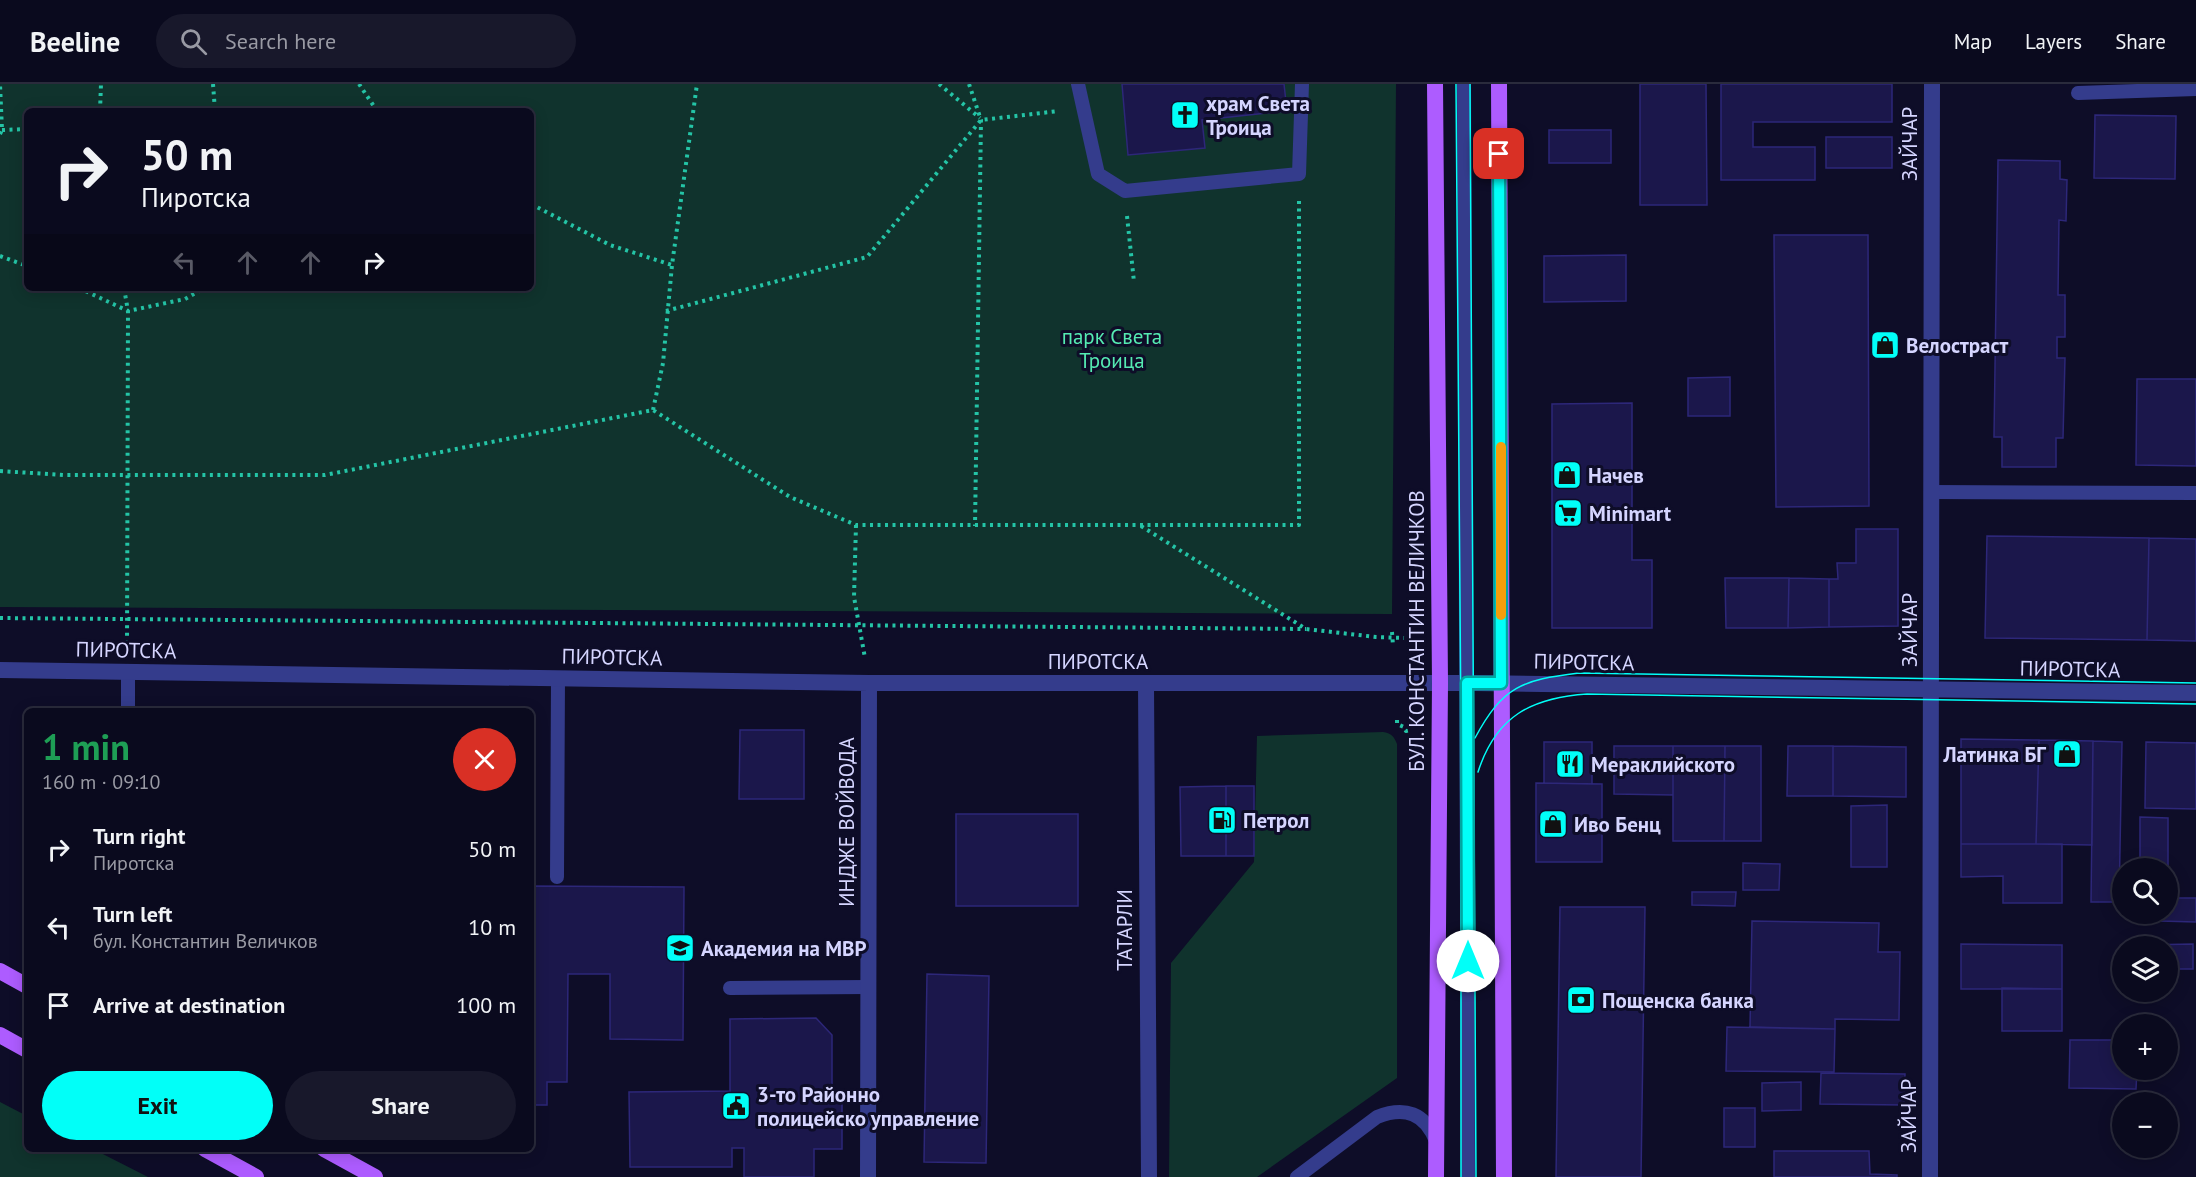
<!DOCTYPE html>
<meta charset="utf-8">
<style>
:root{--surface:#0a0a1e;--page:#18182b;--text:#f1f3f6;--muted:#999aa4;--line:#2a2b3c;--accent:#01fff8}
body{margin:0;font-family:"PT Sans",sans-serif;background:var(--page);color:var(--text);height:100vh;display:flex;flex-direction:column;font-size:22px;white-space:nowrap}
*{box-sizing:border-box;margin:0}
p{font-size:20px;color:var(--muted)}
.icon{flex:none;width:33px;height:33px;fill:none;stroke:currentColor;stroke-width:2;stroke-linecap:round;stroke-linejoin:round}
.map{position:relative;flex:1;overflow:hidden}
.panel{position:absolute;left:24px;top:624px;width:510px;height:444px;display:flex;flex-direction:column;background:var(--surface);border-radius:9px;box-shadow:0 3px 15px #0003,0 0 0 2px var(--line)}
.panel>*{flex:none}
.hud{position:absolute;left:24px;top:24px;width:510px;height:183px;border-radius:9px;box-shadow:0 3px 15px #0003,0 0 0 2px var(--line);background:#0a0a1e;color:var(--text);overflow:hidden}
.fabs{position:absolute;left:2112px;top:774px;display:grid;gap:12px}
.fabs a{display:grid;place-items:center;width:66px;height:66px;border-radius:50%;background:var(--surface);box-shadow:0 3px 15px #0003,0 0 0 2px var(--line);font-size:30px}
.pin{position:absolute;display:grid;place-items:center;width:51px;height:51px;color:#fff;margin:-26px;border-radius:12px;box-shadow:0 3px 9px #0006}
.me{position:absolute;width:66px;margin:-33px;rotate:0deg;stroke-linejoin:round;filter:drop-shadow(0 0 4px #0008)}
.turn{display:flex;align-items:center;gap:21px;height:126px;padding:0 18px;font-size:27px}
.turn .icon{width:78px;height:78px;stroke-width:2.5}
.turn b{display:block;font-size:42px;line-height:51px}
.lanes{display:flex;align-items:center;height:57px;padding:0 18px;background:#0003;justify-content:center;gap:30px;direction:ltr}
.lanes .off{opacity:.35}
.round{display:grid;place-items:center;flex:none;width:63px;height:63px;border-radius:32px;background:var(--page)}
.overview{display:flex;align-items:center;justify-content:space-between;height:102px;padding:0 18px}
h1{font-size:36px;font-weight:800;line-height:45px;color:#1e9e55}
.cta{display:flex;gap:12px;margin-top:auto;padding:12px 18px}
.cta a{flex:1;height:69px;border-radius:36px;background:var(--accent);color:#111;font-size:24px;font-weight:800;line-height:69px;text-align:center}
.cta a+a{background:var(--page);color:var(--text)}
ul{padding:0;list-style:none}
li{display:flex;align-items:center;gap:18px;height:78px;padding:0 18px}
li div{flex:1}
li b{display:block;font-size:22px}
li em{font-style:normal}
header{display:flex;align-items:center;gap:36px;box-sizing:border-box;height:84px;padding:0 30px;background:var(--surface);border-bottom:2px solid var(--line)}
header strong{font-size:28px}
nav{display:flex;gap:33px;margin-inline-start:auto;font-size:21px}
.search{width:420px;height:54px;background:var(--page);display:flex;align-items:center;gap:15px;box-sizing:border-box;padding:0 21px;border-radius:33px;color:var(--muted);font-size:22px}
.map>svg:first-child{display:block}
.green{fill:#10332d;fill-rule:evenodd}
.building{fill:#1b174b;stroke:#2d2779;stroke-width:1.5}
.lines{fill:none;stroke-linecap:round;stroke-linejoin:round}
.path{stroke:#24c4a6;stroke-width:4;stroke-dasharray:3 4.5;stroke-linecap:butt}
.service{stroke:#343c8c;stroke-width:14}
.minor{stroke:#343c8c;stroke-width:16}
.primary{stroke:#ad5cff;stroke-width:16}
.tram{stroke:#01fff8;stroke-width:1.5}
.route-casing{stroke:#01a6a1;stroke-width:15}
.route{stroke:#01fff8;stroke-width:10}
.slow{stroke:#f59e0b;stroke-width:10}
.labels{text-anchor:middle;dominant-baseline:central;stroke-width:6;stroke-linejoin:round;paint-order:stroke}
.poi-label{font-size:21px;font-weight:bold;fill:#d5d5ff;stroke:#0e0d28;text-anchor:start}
.street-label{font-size:21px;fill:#d5d5ff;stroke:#0e0d28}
.park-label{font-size:21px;fill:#55ebb2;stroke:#0e0d28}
</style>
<header>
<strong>Beeline</strong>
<div class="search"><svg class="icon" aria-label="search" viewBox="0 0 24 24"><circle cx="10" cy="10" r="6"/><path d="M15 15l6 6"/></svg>Search here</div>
<nav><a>Map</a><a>Layers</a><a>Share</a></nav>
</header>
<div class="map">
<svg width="2196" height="1093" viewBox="0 0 2196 1093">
<rect width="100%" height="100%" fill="#0e0d28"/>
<path class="green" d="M0,0H1396L1392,530L0,523ZM27,27H531V204H27Z
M1383,648C1391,649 1394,652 1397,660V994L1257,1093H1169L1171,879L1254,778L1257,652Z
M0,1018L27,1032V1065H93L148,1093H0Z"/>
<path class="building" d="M1122,0H1284L1287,27L1202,36L1205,64L1128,71Z
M1640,0H1706L1707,121H1640Z
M1721,0H1892V38H1753V63H1815V96H1721Z
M2095,31L2176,32L2175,95L2094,94Z
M1549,46H1611V79H1549Z
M1826,53H1892V84H1826Z
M1998,76L2060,77V95L2067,96L2066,137L2059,136L2058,211H2065V253H2057V274H2065L2063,354H2056V383H2002V353H1994Z
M1774,151H1868L1869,422L1776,423Z
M1626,171V217L1544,218V172Z
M1730,293V332H1688V294Z
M2137,295H2196V382L2136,381Z
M1632,319V476H1652V544H1552V320Z
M1856,445H1898V542L1829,543V495H1838L1837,479H1856Z
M1987,452L2149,454L2147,556L1985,554Z
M2149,454L2196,455V557L2147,556Z
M1725,494H1789L1788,544H1726Z
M1789,494L1829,495V543L1788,544Z
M740,646H804V715H739Z
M1961,655L2039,656L2036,760H1961Z
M2039,656L2093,657L2092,761L2036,760Z
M2093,657L2122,658L2119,818H2091Z
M1544,658H1592V700L1544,699Z
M2146,658L2196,659V725L2145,724Z
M1614,662H1673V711L1614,710Z
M1673,662H1725L1724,757H1673Z
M1725,662H1761V757H1724Z
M1788,662H1833V712H1787Z
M1833,662L1906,663V713L1833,712Z
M1536,699L1602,700V778H1536Z
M1226,702H1254V772H1226Z
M1226,702V772H1181L1180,703Z
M1887,721V783H1851V722Z
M956,730H1078V822H956Z
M2140,733L2168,734V796V784H2140Z
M1961,760H2062V819H2003V792L1961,793Z
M1743,779L1780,780L1779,806H1743Z
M531,802L684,803L683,956L610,955V890H568L567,998H547V1021H531Z
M1692,808H1736L1735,822L1692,821Z
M2168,814H2196V838L2160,837V830H2168Z
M1560,823H1645L1641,1093H1556Z
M1752,837L1879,839L1878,868H1900L1899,936L1835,935V945L1750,943Z
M1961,860L2062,861V905H1961Z
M2193,860V885H2168V862H2142V861Z
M927,890L989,892L986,1079L924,1078Z
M2002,904L2062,905V947H2002Z
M816,934L832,951V1007L842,1006V1065H814V1093H744V1064H732V1083H630L629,1008L730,1007V935Z
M1727,943L1835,945L1834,988L1726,987Z
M2070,956H2122V986H2137L2136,1005L2069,1004Z
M1821,989L1905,990L1904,1021L1820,1020Z
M1801,998V1026L1762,1027V999Z
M1724,1024H1755V1063H1724Z
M1774,1067H1869L1870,1090L1897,1091V1093H1774Z"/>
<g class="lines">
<path class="path" d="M213,0L215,27
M359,0L377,27
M939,0L980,34
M969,0L981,36L975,442
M100,27L101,0
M2,46L27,45
M0,50L2,46L0,0
M531,120L610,161L672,181
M1127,132L1134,198
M0,172L27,182
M79,204L128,227L185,215L204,204
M124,204L128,227L127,563
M666,227L867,173L981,36L1059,27
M653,326L663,279L672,181L697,0
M0,387L64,391H325L653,326L790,413L856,441H1299V114
M856,441L854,513L865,574
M1141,442L1306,545L1376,553L1404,554
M0,534L1306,545
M1392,548L1393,562
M1397,636V640L1404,643L1406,647L1411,646"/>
<path class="service" d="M1078,0L1098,90L1125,107L1299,90L1302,0
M1464,0L1468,1093
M2078,9L2196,5
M1931,408L2196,409
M128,588V627
M557,793L558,595
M730,904L868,903
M1297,1093L1377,1033C1405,1022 1425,1029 1436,1057"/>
<path class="minor" d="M0,586L869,599H1474L2196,609
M1146,599L1149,1093
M868,1093L869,599
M1930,1093L1932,0"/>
<path class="primary" d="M1435,0L1440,599L1436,1093
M1499,0L1504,1093
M0,887L27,902
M0,951L27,966
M205,1065L256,1093
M324,1065L375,1093"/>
<path class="tram" d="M1456,0L1461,647V1093
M1470,0L1476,1093
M1475,654C1503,602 1522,596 1579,589L2196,599
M1478,688C1496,632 1531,614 1587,610L2196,620"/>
</g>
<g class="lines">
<g class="route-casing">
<path id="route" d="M1468,877L1467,599H1501L1499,70"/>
</g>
<use href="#route" class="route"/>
<path class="slow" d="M1501,363V531"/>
</g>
<defs>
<g id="church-square" transform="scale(1.5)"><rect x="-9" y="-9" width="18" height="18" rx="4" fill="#01fff8" stroke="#0e0d28"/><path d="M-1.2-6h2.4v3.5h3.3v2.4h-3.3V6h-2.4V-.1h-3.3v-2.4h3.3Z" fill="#111"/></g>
<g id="shop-square" transform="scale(1.5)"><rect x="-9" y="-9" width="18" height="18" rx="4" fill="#01fff8" stroke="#0e0d28"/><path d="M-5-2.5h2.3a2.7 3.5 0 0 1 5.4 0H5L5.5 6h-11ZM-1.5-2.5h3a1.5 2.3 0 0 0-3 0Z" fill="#111"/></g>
<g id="supermarket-square" transform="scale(1.5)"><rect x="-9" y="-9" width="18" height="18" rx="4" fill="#01fff8" stroke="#0e0d28"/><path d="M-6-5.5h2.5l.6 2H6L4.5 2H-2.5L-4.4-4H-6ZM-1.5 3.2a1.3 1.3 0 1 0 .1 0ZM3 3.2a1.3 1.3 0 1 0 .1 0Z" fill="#111"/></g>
<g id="restaurant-square" transform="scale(1.5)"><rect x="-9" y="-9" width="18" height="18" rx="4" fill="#01fff8" stroke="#0e0d28"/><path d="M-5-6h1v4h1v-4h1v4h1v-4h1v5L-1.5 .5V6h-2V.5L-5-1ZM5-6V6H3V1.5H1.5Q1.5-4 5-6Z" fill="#111"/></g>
<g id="fuel-square" transform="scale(1.5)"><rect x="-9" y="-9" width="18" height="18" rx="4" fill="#01fff8" stroke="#0e0d28"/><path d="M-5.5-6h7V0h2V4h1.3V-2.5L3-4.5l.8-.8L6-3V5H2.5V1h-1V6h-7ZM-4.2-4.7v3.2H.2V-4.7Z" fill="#111"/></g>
<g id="university-square" transform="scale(1.5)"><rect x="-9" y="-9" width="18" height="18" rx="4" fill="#01fff8" stroke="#0e0d28"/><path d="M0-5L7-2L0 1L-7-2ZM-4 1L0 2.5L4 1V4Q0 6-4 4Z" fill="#111"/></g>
<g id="bank-square" transform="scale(1.5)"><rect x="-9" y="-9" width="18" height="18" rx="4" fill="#01fff8" stroke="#0e0d28"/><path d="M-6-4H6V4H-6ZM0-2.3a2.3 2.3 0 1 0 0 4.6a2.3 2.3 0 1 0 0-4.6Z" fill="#111"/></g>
<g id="civic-square" transform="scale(1.5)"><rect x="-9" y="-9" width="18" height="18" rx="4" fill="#01fff8" stroke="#0e0d28"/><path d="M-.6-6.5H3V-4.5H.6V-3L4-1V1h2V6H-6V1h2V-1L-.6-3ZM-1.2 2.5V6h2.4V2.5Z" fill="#111"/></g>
</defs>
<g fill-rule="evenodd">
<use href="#church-square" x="1185" y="31"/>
<use href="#shop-square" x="1885" y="261"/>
<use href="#shop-square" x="1567" y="391"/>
<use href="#supermarket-square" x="1568" y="429"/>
<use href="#shop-square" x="2067" y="670"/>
<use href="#restaurant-square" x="1570" y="680"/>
<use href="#fuel-square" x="1222" y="736"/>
<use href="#shop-square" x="1553" y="740"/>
<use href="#university-square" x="680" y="864"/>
<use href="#bank-square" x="1581" y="916"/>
<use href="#civic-square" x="736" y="1022"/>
</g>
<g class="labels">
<g class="poi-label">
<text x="1206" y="19">храм Света<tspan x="1206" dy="24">Троица</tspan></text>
<text x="1906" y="261">Велостраст</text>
<text x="1588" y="391">Начев</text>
<text x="1589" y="429">Minimart</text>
<text x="2046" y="670" text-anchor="end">Латинка БГ</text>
<text x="1591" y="680">Мераклийското</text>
<text x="1243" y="736">Петрол</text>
<text x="1574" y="740">Иво Бенц</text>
<text x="701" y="864">Академия на МВР</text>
<text x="1602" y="916">Пощенска банка</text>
<text x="757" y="1010">3-то Районно<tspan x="757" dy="24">полицейско управление</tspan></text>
</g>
<g class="street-label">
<text transform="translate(1909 60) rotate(-90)">ЗАЙЧАР</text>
<text transform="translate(1909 546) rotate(-90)">ЗАЙЧАР</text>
<text transform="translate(1416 547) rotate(-90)">БУЛ. КОНСТАНТИН ВЕЛИЧКОВ</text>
<text transform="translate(126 566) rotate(1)">ПИРОТСКА</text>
<text transform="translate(612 573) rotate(1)">ПИРОТСКА</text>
<text x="1098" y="577">ПИРОТСКА</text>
<text transform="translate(1584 578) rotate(1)">ПИРОТСКА</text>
<text transform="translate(2070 585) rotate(1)">ПИРОТСКА</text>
<text transform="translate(846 738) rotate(-90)">ИНДЖЕ ВОЙВОДА</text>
<text transform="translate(1124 846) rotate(-90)">ТАТАРЛИ</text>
<text transform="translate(1908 1032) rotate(-90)">ЗАЙЧАР</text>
</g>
<g class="park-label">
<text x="1112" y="252">парк Света<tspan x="1112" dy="24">Троица</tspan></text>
</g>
</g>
</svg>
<div class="fabs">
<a><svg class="icon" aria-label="search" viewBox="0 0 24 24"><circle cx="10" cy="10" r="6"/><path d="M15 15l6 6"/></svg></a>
<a><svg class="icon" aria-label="layers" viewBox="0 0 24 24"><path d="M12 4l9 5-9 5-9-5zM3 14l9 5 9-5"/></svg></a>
<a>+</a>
<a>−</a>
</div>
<div class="pin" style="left:1499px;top:70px;background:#d93025"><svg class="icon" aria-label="arrive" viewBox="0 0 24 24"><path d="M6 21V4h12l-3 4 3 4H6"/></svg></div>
<svg class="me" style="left:1468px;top:877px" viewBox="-20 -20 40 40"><circle r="19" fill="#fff"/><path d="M0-13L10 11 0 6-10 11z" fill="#01fff8"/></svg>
<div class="hud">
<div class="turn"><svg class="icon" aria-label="right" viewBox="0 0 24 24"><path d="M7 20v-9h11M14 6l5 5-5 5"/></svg><div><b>50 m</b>Пиротска</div></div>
<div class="lanes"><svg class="icon off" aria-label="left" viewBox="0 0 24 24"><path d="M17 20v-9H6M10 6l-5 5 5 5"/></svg><svg class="icon off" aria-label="ahead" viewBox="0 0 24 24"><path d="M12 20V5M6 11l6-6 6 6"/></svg><svg class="icon off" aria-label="ahead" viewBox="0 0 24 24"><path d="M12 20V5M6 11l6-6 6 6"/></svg><svg class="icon" aria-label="right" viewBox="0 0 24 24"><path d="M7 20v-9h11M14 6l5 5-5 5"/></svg></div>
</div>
<section class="panel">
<div class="overview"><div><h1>1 min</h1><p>160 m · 09:10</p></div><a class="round" style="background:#d93025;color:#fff"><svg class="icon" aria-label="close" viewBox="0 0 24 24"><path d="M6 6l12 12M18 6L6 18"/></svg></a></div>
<ul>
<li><svg class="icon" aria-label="right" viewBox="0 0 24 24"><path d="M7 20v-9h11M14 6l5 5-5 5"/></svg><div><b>Turn right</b><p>Пиротска</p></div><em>50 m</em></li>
<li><svg class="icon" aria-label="left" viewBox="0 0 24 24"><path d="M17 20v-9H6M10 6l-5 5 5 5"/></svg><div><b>Turn left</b><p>бул. Константин Величков</p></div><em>10 m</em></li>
<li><svg class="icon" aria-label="arrive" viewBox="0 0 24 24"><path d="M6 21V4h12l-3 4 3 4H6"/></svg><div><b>Arrive at destination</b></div><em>100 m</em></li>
</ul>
<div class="cta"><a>Exit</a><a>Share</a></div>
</section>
</div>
